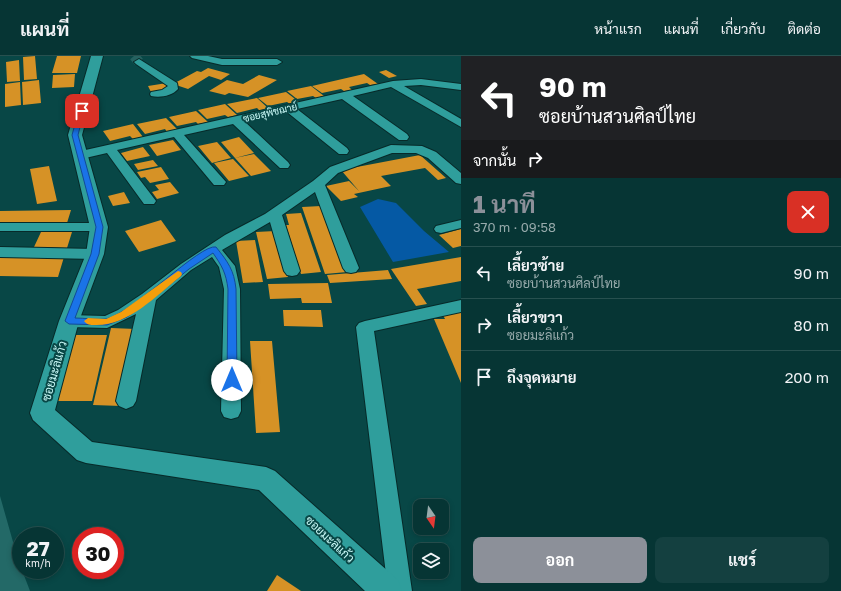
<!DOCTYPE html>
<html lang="th">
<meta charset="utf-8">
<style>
:root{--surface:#063534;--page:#144040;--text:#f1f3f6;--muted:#98abac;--line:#27504f;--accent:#8c9099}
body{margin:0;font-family:"Golos Text",Sarabun,sans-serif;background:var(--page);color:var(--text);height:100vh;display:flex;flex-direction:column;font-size:15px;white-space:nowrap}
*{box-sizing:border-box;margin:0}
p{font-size:13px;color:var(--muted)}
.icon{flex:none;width:22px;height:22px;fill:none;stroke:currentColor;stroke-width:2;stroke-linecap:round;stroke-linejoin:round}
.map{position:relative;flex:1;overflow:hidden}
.sheet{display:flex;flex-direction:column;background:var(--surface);width:380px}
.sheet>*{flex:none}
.guide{background:#202124;color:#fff;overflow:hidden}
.needle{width:26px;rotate:166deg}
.controls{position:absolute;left:413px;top:443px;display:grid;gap:8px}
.controls a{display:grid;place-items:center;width:36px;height:36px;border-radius:8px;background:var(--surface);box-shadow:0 2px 6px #0003,0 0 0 1px var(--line);font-size:20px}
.speed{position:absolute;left:12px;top:471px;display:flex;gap:8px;font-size:20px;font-weight:700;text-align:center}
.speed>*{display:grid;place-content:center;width:52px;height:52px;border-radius:50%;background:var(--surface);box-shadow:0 2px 6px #0003,0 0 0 1px var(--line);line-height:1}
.speed small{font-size:10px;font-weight:400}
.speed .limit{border:6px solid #d22;background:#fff;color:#111}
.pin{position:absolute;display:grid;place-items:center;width:34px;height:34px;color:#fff;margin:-17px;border-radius:8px;box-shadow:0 2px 6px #0006}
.me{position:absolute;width:44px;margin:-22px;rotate:0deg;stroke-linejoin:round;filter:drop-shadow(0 0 3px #0008)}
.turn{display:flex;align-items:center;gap:14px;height:84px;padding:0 12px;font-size:18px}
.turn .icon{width:52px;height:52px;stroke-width:2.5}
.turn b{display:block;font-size:28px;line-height:34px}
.then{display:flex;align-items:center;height:38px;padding:0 12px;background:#0003;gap:8px;font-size:15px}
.round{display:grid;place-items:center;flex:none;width:42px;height:42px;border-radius:8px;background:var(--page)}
.summary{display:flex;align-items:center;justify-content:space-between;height:68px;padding:0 12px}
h1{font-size:24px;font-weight:700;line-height:30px;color:var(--accent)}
.button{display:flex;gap:8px;margin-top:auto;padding:8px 12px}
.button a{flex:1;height:46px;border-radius:8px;background:var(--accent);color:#fff;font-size:16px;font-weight:700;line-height:46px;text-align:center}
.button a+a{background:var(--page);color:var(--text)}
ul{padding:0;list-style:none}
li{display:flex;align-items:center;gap:12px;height:52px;padding:0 12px;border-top:1px solid var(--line)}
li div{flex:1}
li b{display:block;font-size:15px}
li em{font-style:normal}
header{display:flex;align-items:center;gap:24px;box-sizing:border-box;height:56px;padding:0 20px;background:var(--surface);border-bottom:1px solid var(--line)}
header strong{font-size:19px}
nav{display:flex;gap:22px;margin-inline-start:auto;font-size:14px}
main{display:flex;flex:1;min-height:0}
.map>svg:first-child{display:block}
.green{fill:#236967}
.water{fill:#0559a4}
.building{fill:#d69226}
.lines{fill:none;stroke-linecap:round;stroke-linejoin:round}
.minor-tunnel{stroke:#256260;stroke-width:10;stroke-dasharray:10 5.5;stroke-linecap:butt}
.minor-casing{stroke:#072a29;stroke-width:2}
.tertiary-casing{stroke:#072a29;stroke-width:2}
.minor{fill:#2f9e9c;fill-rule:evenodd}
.tertiary{fill:#2f9e9c;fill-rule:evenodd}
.route{fill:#1a73e8;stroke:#114b97}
.slow{fill:#f59e0b}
.labels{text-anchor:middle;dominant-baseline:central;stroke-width:4;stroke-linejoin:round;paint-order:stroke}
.far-street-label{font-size:10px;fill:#c9f8f6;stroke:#084746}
.street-label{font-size:12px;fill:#c9f8f6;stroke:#084746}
</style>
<header>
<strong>แผนที่</strong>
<nav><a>หน้าแรก</a><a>แผนที่</a><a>เกี่ยวกับ</a><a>ติดต่อ</a></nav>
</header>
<main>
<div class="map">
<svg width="461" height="535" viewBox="0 0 461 535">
<rect width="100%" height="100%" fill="#084746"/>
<path class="green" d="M0,440L21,514H22L30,535H0Z"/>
<path class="water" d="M378,143L396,147L424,175L449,196L393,206L360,151Z"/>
<path class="building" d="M35,0L37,23L24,24L23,1Z
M57,0H81L77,17H52Z
M19,4L20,25L7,26L6,6Z
M208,12L230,18L221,24L209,20L188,33L173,28L197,15L201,16Z
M386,14L397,20L389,22L379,16Z
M75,18L74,31L52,32L53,19Z
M364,18L378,28L370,29L367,27L349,31L352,34L344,35L341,33L322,37L312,30Z
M259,19L277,24L248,41L229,37L225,39L209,35L227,24L243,28Z
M39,24L41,47L23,49L22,26Z
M20,26L21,49L5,51V28Z
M167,27L171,33L151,36L148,30Z
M311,30L324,40L316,42L313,40L297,43L287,35Z
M286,36L299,46L290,48L287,46L268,50L258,42Z
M257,42L269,53L260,55L257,52L237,57L227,48Z
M225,48L237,59L228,61L225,59L207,63L198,54Z
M196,55L208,66L198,68L196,66L177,70L169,61Z
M166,62L177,73L167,76L165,73L145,78L137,68Z
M133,68L143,81L133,83L130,80L110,85L103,75Z
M239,81L254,97L235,102L221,86Z
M173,84L181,94L157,100L149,89Z
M217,86L231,102L212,107L198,90Z
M143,91L150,100L127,105L121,97Z
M254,98L271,115L251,120L235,102Z
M420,99L446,122L438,124L425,112L381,120L391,130L354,138L358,141L341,145L326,130L349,125L359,135L341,114Z
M233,103L249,120L229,125L214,107Z
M153,104L158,110L138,114L134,108Z
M49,110L57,145L37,148L30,113Z
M161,111L169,123L150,127L145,121L141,122L137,116Z
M170,126L179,137L157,143L152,136L159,134L155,129Z
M124,136L130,147L113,150L108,140Z
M321,150L347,216L325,218L302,151Z
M71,154L67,167H0V155Z
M301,157L321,216L301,218L286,169H289L286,158Z
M161,164L176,185L139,196L125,175Z
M461,173V190L453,192L439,179Z
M275,175L288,221L267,223L256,176Z
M41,176H72L67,192L34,191Z
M255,184L263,226L243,227L236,185Z
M0,200L64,201L58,221L0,220Z
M461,201V225L417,233L427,248L416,250L391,213Z
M388,214L392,223L330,227L327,219Z
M328,227L332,247H302L301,242L270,243L268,228Z
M283,254H321L323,271L284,270Z
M461,256V327L434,263H445L442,257Z
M111,272L136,273L121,350L93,349Z
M74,279H107L92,345H56Z
M250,285H272L280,376L256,377Z
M277,519L301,535H267Z"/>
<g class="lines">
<path class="minor-tunnel" d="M134,0L139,6"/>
<g class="minor-casing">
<path id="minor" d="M190,0H208L222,3H277L282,6L277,9H222L192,2Z
M139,3L177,27L178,33C172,40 160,42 151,40L150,38L151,36L162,34L168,30L136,8L134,6Z
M421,23L461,28V34L421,29L404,30L461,63V71L391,31L353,40L407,78L409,81L407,84H399L342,43L297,53L347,92L349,95L347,98H339L287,56L244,65L288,106L290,109L288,112H280L233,68L184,79L226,126L224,129H214L174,81L117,94L156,145L154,148H144L107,97L81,103L77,102L75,99L77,96L81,95L393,25Z
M391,89L422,90L436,96L461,117V128L456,127L428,102L416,97H392L338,117L325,129L359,212L356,216L351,217L346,216L343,212L315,136L282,159L300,215L297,219L292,220L287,219L284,215L270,166L222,194L235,210L240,233L241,355L238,361L231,363L224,361L221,355L224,233L219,211L212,201L191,214L156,244L136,345L133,350L126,353L119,350L116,345L136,258L107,272L69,271L63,269L61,265L63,261L69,259L105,260L118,254L142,238L181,208L225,179L265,158L313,125L330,111Z
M461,164V172L441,177L436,176L434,173L436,170Z
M0,167H99L104,168L106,171L104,174L99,175H0Z
M0,191L95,193L100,195L103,198L100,201L95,203L0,201Z
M461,244V256L374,275L412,535H388L356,271L359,267L365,265Z"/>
</g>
<g class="tertiary-casing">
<path id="tertiary" d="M91,0H103L82,79L108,171L104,198L79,265L55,354L92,386L266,411L275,415L398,524L402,535H365L259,434L86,407L77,404L33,364L30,357L59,265L86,198L90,171L68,79Z"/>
</g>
<use href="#minor" class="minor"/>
<use href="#tertiary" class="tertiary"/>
</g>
<path class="route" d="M79,54L84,55L78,79L103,171L99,198L75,262C85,262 97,264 106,263C133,257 201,187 216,191C228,206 234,214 236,233L237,324L235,327H228L227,324L228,233C226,217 222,210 213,197L189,213L151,244L127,261L107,269L69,268L65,265L91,198L96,171L72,79Z"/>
<path class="slow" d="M178,215L181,216L182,218L181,220C156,240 128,270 95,269C90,269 87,269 84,265L88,262L106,263L121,256Z"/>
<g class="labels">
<g class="far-street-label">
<text transform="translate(270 56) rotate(-13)">ซอยสุพิชฌาย์</text>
</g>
<g class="street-label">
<text transform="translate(54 315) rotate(-74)">ซอยมะลิแก้ว</text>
<text transform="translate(330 483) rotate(43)">ซอยมะลิแก้ว</text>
</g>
</g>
</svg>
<div class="controls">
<a><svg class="needle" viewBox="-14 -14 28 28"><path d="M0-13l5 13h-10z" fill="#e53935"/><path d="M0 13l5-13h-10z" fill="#98abac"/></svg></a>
<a><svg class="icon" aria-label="layers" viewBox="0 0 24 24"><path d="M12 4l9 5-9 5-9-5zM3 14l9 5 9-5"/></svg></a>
</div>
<div class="speed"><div>27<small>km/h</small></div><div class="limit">30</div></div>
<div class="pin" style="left:82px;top:55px;background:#d93025"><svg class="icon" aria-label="arrive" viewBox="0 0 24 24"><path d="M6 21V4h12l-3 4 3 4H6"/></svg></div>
<svg class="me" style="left:232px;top:324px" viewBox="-20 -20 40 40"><circle r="19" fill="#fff"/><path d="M0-13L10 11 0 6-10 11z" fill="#1a73e8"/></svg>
</div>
<section class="sheet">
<div class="guide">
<div class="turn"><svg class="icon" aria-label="left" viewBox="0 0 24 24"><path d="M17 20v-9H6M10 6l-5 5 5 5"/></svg><div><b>90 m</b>ซอยบ้านสวนศิลป์ไทย</div></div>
<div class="then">จากนั้น<svg class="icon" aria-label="right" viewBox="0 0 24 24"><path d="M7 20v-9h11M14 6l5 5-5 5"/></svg></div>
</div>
<div class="summary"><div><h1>1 นาที</h1><p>370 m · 09:58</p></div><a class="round" style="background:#d93025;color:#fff"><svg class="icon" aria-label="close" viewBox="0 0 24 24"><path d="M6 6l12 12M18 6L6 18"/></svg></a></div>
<ul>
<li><svg class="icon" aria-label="left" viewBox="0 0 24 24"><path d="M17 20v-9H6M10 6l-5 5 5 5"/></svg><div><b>เลี้ยวซ้าย</b><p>ซอยบ้านสวนศิลป์ไทย</p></div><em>90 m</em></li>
<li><svg class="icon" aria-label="right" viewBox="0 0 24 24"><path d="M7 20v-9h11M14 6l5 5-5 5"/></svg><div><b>เลี้ยวขวา</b><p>ซอยมะลิแก้ว</p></div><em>80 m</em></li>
<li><svg class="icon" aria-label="arrive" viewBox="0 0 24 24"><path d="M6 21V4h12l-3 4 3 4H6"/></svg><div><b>ถึงจุดหมาย</b></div><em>200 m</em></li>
</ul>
<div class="button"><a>ออก</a><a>แชร์</a></div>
</section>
</main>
